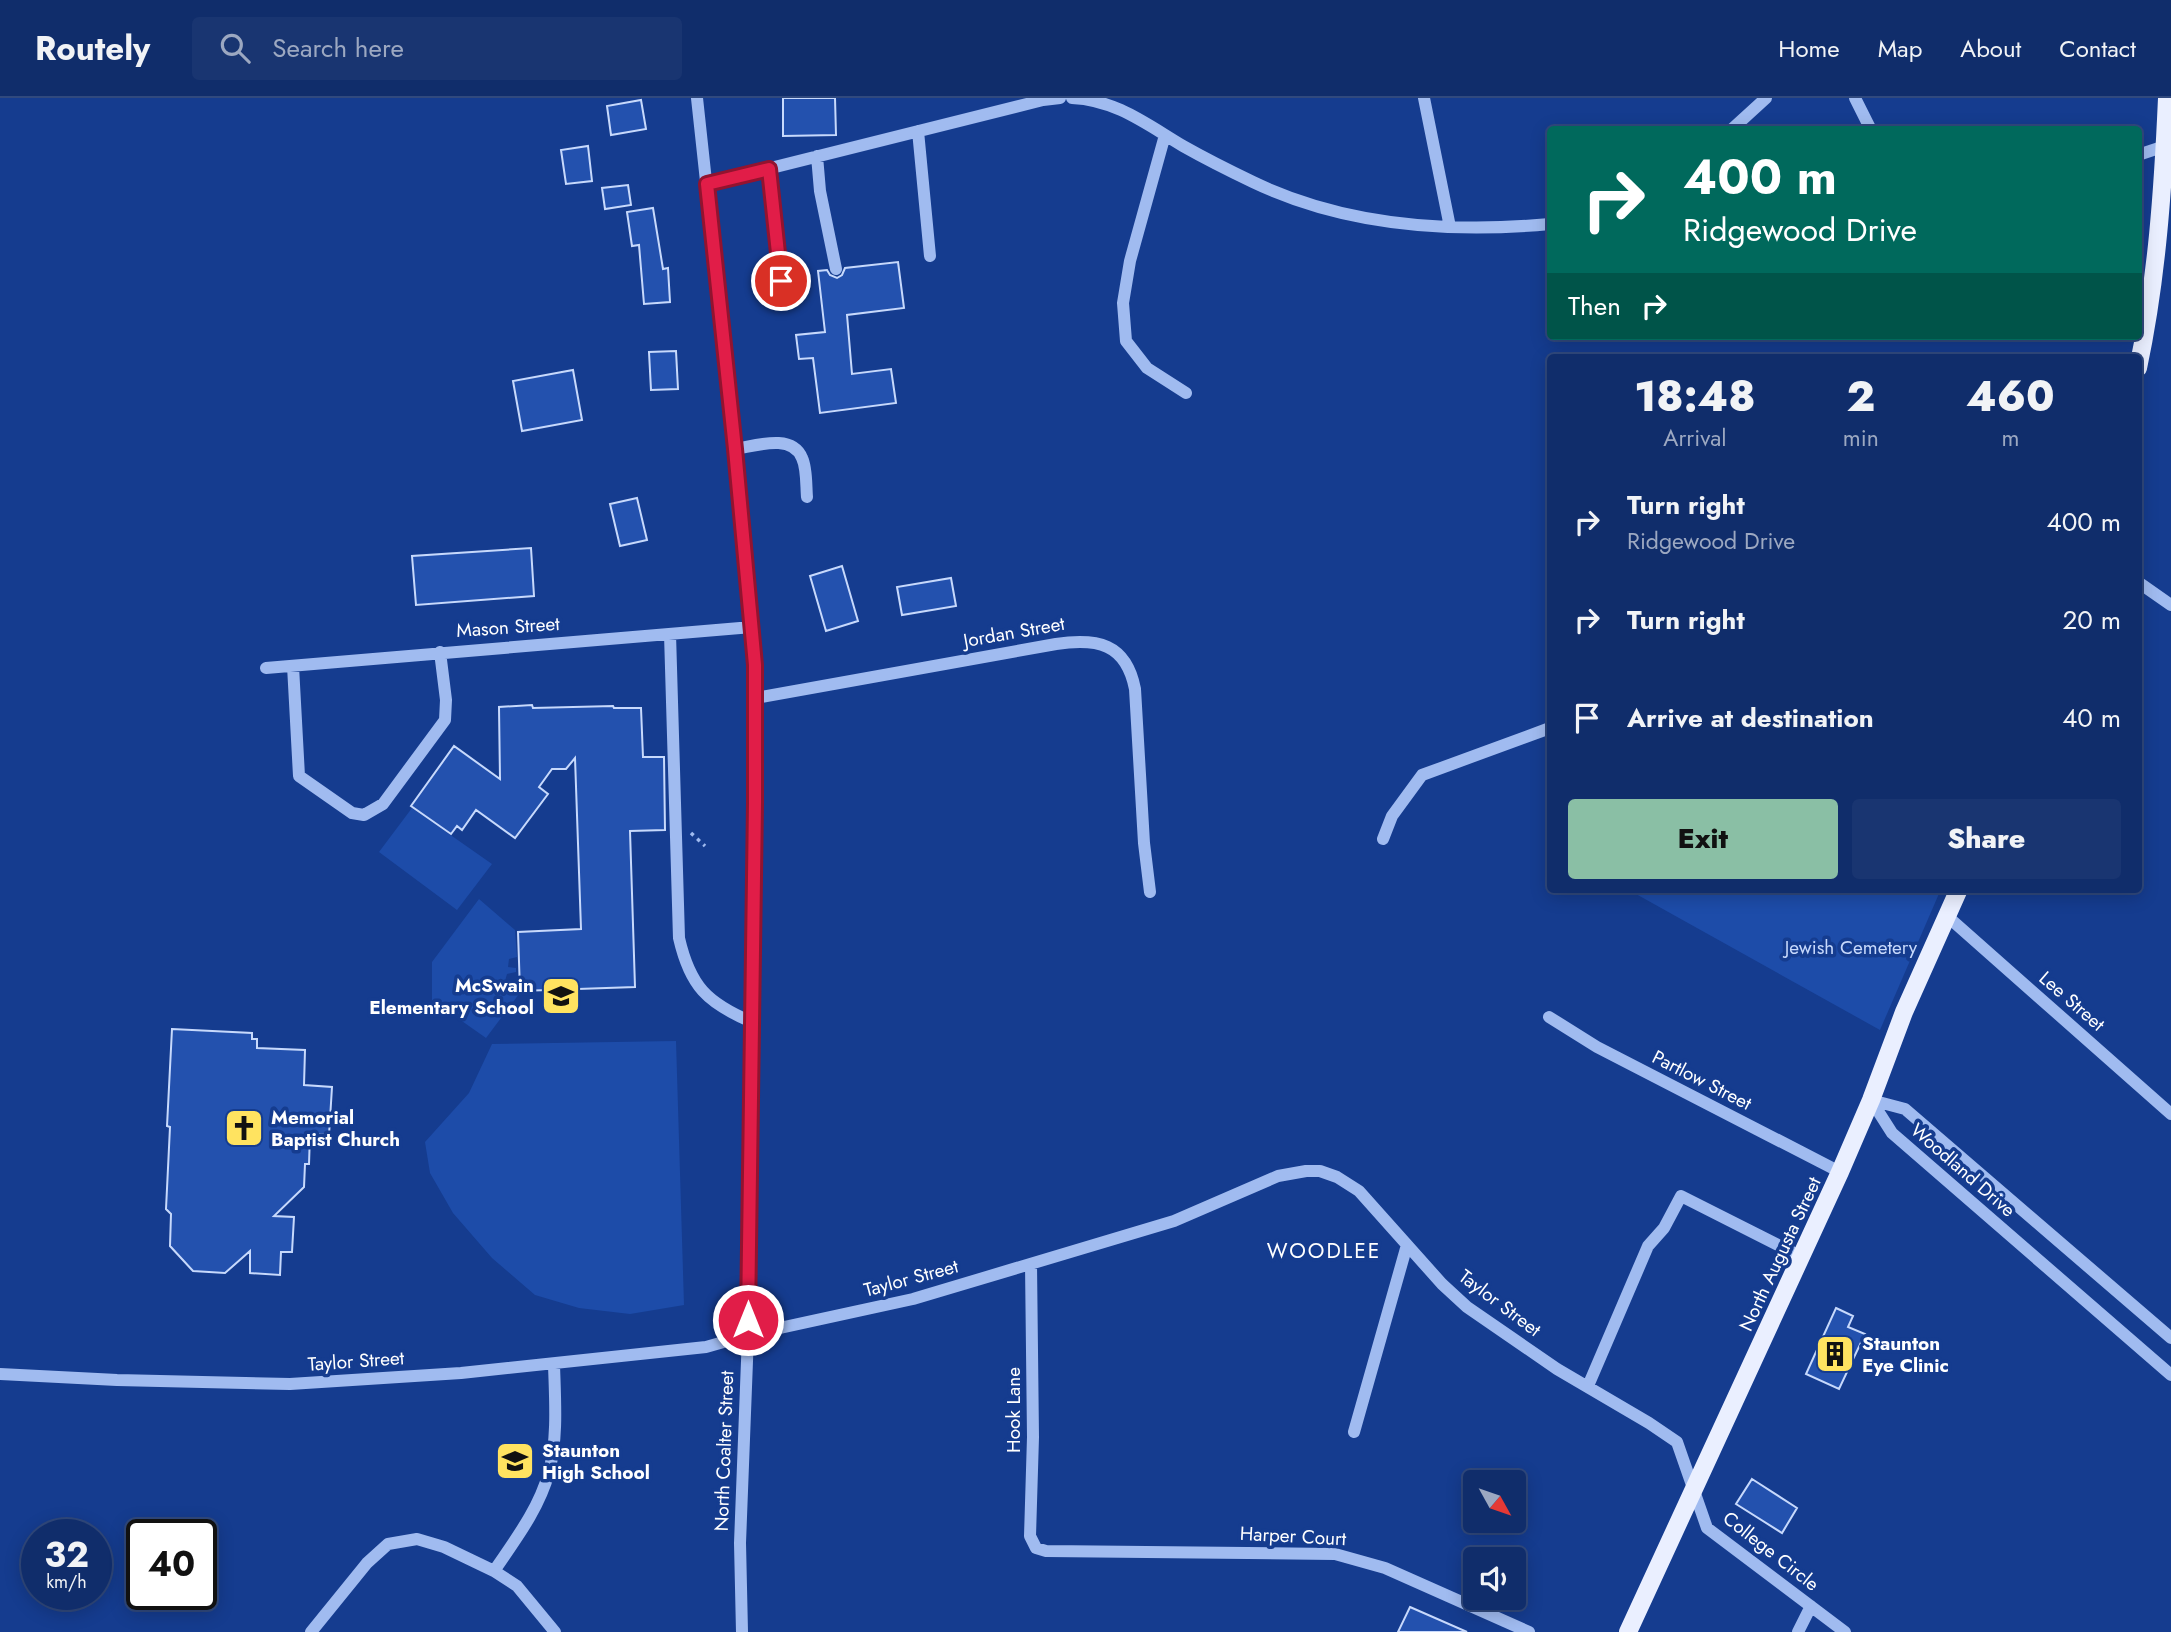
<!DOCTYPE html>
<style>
:root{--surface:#102d6b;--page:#193571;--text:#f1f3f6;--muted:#9ca8c1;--line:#30497e;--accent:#8abfa5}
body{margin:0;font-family:Jost,sans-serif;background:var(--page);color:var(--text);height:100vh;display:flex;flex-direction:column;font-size:26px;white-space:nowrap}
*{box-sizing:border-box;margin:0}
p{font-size:23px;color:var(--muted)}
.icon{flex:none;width:38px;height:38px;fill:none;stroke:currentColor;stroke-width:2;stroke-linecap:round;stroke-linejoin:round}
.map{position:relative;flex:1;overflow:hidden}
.details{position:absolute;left:1547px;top:256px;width:595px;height:539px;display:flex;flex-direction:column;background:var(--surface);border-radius:7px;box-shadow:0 4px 18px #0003,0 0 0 2px var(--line)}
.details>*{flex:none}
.hud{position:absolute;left:1547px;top:28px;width:595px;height:214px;border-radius:7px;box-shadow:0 4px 18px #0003,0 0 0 2px var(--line);background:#00695c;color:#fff;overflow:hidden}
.needle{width:46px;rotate:130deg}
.buttons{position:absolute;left:1463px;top:1372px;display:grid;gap:14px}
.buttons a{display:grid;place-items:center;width:63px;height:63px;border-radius:7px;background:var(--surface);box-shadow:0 4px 18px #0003,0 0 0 2px var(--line);font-size:35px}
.speed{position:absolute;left:21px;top:1421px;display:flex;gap:14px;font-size:35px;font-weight:700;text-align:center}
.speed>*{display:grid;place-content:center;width:91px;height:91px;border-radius:50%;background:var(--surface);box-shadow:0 4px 18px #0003,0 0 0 2px var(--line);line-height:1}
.speed small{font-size:18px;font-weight:400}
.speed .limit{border:4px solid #111;border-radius:10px;background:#fff;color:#111}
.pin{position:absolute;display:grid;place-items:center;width:60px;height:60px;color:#fff;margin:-30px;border:4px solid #fff;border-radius:50%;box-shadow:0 2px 7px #0007}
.me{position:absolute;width:77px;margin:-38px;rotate:0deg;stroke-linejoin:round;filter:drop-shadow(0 0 5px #0008)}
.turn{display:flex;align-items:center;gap:24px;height:147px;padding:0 21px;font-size:32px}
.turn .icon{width:91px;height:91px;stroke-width:2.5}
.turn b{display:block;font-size:49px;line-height:60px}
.then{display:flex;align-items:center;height:66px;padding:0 21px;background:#0003;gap:14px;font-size:26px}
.eta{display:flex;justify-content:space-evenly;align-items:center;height:119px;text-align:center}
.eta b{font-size:42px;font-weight:800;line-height:49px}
.button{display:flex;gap:14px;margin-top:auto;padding:14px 21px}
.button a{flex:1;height:80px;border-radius:7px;background:var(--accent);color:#111;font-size:28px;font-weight:800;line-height:80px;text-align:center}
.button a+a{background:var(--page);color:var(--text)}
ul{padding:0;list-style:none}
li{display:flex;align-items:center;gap:21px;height:98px;padding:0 21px}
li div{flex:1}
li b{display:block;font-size:26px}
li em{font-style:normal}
header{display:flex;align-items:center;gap:42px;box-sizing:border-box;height:98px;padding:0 35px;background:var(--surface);border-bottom:2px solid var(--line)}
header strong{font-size:33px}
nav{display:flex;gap:38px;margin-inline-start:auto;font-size:24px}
.search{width:490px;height:63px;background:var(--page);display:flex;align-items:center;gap:18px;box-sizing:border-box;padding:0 24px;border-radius:7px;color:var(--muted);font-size:26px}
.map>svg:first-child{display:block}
.green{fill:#1d4ca9}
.building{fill:#2351ae;stroke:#c7d9fc;stroke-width:2}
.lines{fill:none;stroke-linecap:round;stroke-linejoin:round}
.path{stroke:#a0bbf0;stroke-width:3.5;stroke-dasharray:3.5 5;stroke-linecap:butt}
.minor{stroke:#a0bbf0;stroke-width:12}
.major{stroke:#eaefff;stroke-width:18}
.route-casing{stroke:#92132f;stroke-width:18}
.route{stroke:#e11d48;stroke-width:12}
.labels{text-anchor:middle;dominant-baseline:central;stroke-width:7;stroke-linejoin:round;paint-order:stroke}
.street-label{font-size:19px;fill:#fff;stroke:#153c8f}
.park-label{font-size:19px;fill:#c7d9fc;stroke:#153c8f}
.poi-label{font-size:19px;font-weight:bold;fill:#fff;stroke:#153c8f;text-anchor:start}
.neighbourhood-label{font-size:21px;letter-spacing:2px;fill:#fff;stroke:#153c8f}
</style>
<header>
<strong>Routely</strong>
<div class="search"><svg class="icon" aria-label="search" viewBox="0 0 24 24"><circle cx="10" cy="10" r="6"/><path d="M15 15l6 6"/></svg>Search here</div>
<nav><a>Home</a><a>Map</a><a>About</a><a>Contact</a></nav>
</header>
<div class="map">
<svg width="2171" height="1534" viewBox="0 0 2171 1534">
<rect width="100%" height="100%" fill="#153c8f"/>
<path class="green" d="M412,710L492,766L457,812L379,754Z
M1627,791H1941L1880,932Z
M479,801L515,832L517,859L509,861L508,869L516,870V874L507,876L505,883L507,889H517L519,896L486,940L432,902V864Z
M676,943L684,1207L630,1216L579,1210L535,1197L492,1160L453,1115L430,1075L425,1044L469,995L492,946Z"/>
<path class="building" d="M783,0H835L836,37L783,38Z
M641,2L646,31L611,37L607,8Z
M588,48L592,83L566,86L561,52Z
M628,87L631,107L605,111L602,90Z
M653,110L663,171L668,170L670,204L644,206L639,147L632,148L627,114Z
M898,164L904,210L847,217L852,276L891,271L896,305L820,315L813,260L799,261L796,237L825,234L818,173L827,172L830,177L837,180L842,177L845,170Z
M676,253L678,291L651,292L649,254Z
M573,272L582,322L522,333L513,283Z
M637,400L647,442L620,448L610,406Z
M531,450L534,498L416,507L412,458Z
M842,468L858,523L826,533L810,478Z
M951,480L956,508L902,517L897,489Z
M532,607L533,610L613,608L614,610H641L643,659H664L665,732L630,733L635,889L520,893L518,834L581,831L575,660L566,671H552L539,689L548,696L515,740L476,712L462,732L457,728L451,736L411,708L454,648L500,681L499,609Z
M172,931L252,935V941H257V950L305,952L304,987L332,989L329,1037L310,1036L309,1066H305L304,1089L274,1118L294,1119L292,1154H281L280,1177L250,1175V1153L225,1175L193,1173L170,1148L171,1116L166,1111L170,1029L167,1028Z
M1836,1210L1853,1218L1848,1229L1865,1236L1839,1291L1806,1276Z
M1752,1381L1797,1410L1782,1435L1736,1406Z
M1410,1509L1467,1534H1398Z"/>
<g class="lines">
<path class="path" d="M691,735L705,748"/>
<path class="minor" d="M697,0L735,351L755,567V705L748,1237L740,1445L742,1534
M1072,0C1116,2 1146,26 1183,48C1206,61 1230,73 1253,84C1345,128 1452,135 1550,126
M1424,0L1450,129
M1855,0L1871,32
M1731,32L1766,0
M918,33L930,158
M1165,37L1130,163L1123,205L1126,243L1147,270L1186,295
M2138,57L2165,48
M817,58L820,93L836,171
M769,71L781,183
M707,86L1043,2L1060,0
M735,351C755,348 792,335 802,360C807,370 806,388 807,399
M2138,484L2171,507
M670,536L679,840C690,888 707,905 752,924
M293,568L299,678L352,715L364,717L383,706L445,622L446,602L440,554
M266,570L752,529
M756,600L1056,546C1097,540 1126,545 1135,591L1144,745L1150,794
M1383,741L1392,718L1422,677L1550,630
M1947,818L2171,1016
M1549,919L1597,949L1840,1074
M1871,1002L1892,1035L2171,1277
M1871,1002L1905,1011L2171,1240
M1031,1166L1033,1339L1030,1438L1036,1450L1046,1453L1335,1456L1385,1470L1529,1534
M0,1276L117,1282L290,1286L461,1275L706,1249L748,1237L913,1201L1174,1123L1278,1078L1306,1073H1320L1337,1079L1359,1093L1442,1186L1467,1209L1557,1271L1649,1325L1677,1344L1707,1430L1845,1534
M1588,1288L1648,1148L1664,1130L1681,1098L1802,1159
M1354,1334L1407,1147
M494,1473C515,1442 539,1411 549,1374C558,1339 555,1302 554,1266
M311,1534L367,1465L388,1446L417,1441L444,1449L494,1473L517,1488L555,1534
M1798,1534L1811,1508"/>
<path class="major" d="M2138,270C2157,181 2163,91 2167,0
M1628,1534L1840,1074L1871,1002L1904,914L1959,791"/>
</g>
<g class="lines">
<g class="route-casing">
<path id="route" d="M748,1222L755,705V567L735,351L707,86L769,71L781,183"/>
</g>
<use href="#route" class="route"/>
</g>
<defs>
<g id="school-square" transform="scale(2.0125)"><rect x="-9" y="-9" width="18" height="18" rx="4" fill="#ffe360" stroke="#153c8f"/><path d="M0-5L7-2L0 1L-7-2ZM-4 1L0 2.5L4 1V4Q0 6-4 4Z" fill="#111"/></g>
<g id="church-square" transform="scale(2.0125)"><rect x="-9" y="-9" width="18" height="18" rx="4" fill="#ffe360" stroke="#153c8f"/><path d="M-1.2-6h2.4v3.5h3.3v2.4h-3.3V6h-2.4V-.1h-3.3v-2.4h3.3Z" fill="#111"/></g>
<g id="building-square" transform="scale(2.0125)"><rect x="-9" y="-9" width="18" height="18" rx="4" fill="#ffe360" stroke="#153c8f"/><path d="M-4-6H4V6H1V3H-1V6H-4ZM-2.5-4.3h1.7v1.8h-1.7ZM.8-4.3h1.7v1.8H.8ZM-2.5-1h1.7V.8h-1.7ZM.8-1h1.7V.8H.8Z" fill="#111"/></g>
</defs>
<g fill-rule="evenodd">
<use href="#school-square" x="561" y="898"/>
<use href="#church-square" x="244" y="1030"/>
<use href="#building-square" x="1835" y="1256"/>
<use href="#school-square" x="515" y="1363"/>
</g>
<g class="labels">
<g class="street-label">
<text transform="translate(508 529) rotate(-4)">Mason Street</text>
<text transform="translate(1014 534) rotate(-10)">Jordan Street</text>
<text transform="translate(2072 903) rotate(41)">Lee Street</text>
<text transform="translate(1702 982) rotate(27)">Partlow Street</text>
<text transform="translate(1963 1072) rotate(41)">Woodland Drive</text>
<text transform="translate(1780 1156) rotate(-65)">North Augusta Street</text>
<text transform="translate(911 1180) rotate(-15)">Taylor Street</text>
<text transform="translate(1500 1205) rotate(37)">Taylor Street</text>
<text transform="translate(356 1263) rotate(-4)">Taylor Street</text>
<text transform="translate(1013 1312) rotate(-90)">Hook Lane</text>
<text transform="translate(724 1353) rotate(-88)">North Coalter Street</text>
<text transform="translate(1293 1438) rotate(3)">Harper Court</text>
<text transform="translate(1771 1453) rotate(38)">College Circle</text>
</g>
<g class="park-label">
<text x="1851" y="849">Jewish Cemetery</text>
</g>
<g class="poi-label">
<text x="534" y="887" text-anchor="end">McSwain<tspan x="534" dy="22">Elementary School</tspan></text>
<text x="271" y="1019">Memorial<tspan x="271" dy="22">Baptist Church</tspan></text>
<text x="1862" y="1245">Staunton<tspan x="1862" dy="22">Eye Clinic</tspan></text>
<text x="542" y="1352">Staunton<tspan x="542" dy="22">High School</tspan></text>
</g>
<g class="neighbourhood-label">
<text x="1324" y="1153">WOODLEE</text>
</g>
</g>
</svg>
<div class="buttons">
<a><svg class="needle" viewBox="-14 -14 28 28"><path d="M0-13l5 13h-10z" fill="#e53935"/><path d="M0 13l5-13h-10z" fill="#9ca8c1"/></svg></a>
<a><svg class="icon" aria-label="sound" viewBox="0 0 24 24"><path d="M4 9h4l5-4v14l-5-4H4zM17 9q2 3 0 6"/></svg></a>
</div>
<div class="speed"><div>32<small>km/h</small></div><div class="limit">40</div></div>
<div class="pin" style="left:781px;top:183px;background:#d93025"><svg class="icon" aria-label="arrive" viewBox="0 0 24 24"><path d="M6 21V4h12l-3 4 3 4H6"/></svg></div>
<svg class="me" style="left:748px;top:1222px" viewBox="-20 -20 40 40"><circle r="17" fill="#e11d48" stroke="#fff" stroke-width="3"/><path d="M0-11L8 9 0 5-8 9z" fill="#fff"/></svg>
<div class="hud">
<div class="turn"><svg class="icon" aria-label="right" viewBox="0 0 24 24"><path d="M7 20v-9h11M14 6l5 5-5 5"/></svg><div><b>400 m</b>Ridgewood Drive</div></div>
<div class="then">Then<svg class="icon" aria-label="right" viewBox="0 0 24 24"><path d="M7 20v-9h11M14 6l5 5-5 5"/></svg></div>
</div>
<section class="details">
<div class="eta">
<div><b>18:48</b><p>Arrival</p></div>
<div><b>2</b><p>min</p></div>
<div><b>460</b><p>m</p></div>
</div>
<ul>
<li><svg class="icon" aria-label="right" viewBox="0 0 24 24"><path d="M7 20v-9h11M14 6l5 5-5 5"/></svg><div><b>Turn right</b><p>Ridgewood Drive</p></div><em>400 m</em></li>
<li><svg class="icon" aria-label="right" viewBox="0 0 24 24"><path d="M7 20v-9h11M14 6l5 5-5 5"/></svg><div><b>Turn right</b></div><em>20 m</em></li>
<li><svg class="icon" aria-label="arrive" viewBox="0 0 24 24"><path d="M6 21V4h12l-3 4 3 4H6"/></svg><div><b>Arrive at destination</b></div><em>40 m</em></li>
</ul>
<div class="button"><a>Exit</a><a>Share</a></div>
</section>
</div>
